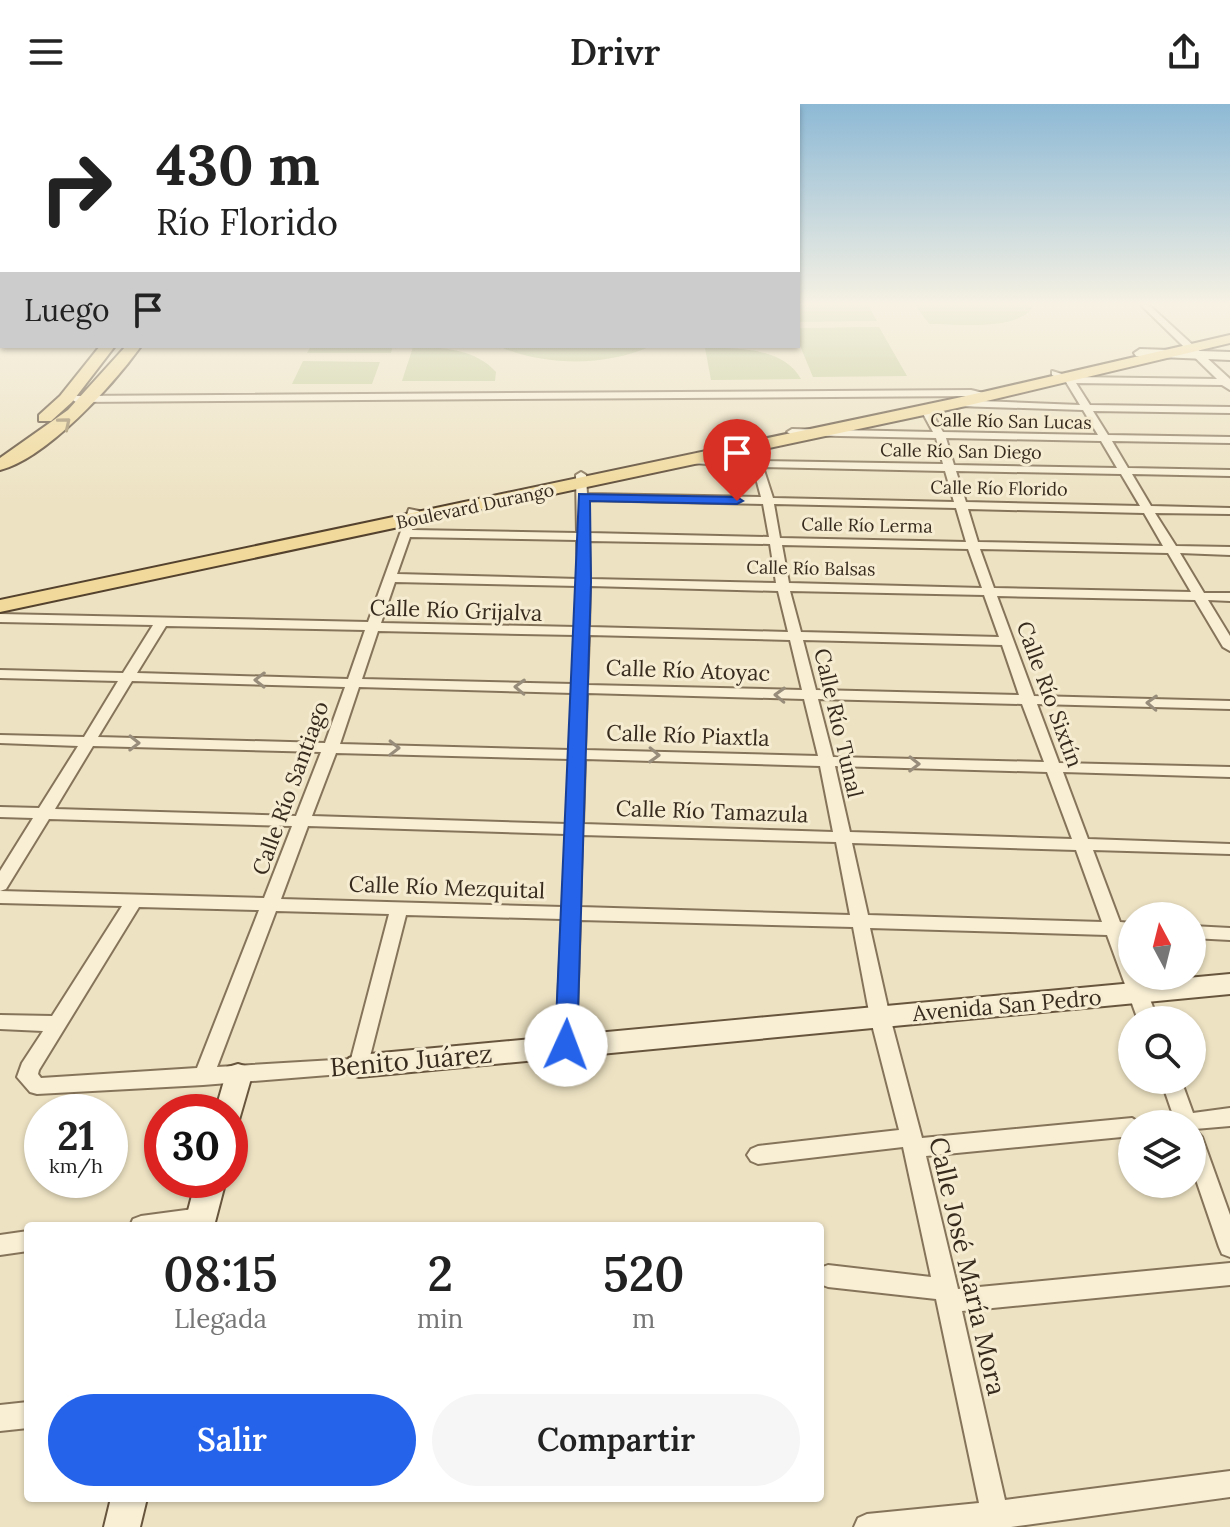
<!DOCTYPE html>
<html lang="es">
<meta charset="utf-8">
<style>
:root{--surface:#fff;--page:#f6f6f6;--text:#222;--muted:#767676;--accent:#2563eb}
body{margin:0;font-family:Lora,serif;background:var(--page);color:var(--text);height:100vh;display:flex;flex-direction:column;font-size:30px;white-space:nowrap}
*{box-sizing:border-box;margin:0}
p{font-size:26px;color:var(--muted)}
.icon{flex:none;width:44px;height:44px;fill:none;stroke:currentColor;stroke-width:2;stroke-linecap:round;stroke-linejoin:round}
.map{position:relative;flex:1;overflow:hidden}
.details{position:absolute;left:24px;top:1118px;width:800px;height:280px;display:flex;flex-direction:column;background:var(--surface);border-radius:8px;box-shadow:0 2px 6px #0004}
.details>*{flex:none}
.top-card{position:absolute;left:0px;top:0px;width:800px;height:244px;box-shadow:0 2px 6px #0004;background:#fff;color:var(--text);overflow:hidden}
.needle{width:52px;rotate:353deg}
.fabs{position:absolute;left:1118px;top:798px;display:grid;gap:16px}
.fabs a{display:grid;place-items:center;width:88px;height:88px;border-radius:50%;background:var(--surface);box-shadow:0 2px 6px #0004;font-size:40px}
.speed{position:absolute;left:24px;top:990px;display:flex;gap:16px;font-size:40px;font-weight:700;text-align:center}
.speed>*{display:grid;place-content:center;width:104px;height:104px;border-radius:50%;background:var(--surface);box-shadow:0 2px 6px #0004;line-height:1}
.speed small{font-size:20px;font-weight:400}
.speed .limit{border:12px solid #d22;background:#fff;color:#111}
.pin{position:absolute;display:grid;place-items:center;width:68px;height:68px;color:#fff;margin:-82px -34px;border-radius:50% 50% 50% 0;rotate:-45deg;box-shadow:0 0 8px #0007}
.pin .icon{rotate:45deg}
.me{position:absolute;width:88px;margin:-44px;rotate:2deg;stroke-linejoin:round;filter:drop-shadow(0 0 6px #0008)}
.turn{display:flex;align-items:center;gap:28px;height:168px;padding:0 24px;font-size:36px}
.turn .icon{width:104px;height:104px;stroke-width:2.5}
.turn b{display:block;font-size:56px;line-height:68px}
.then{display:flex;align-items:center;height:76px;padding:0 24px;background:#0003;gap:16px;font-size:30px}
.eta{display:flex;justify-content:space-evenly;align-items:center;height:136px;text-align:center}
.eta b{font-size:48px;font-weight:600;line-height:56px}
.action{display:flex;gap:16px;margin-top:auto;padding:16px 24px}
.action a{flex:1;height:92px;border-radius:48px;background:var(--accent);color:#fff;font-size:32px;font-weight:600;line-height:92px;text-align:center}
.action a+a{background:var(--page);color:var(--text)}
header{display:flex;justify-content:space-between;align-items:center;height:104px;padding:0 24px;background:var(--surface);font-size:36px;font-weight:600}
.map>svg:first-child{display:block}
.green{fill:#c2cb96}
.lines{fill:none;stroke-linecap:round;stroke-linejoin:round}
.street-casing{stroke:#86745a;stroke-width:4}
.secondary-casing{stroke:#68553d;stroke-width:4}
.primary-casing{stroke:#54422e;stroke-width:4}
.street{fill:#f8efd5;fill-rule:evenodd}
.secondary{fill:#f8efd5;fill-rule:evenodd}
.primary{fill:#f0d99a;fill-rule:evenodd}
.oneway{stroke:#94825c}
.oneway2{stroke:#988d7a}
.route{fill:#2563eb;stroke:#184099;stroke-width:2}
.labels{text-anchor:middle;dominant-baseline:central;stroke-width:6;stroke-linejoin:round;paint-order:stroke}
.far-street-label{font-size:18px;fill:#372b1e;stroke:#f5ecd2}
.street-label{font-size:22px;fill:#372b1e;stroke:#f5ecd2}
.near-street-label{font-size:26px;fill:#372b1e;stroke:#f5ecd2}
</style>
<header><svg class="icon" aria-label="menu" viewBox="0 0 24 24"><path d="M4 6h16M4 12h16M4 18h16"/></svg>Drivr<svg class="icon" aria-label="share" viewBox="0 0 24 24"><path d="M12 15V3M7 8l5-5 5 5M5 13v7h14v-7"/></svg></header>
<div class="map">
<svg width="1230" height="1423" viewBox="0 0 1230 1423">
<rect width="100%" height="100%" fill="#ede2c2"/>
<path class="green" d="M798,201H868L877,217L798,218Z
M915,201H1032V205C1013,227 957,220 929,220Z
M879,223L907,272L813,273L798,237V224Z
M311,242H393L391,249H307Z
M498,242H651C605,263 544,262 498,242Z
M413,243C442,243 476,245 496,268L495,277H402Z
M705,244C737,244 783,243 801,275L711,276Z
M303,257L380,258L372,280H292Z"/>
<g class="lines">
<g class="street-casing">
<path id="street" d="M1141,201H1149L1230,275V286L1222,281L1076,279L1090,301L1230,303V309L1093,307L1108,331L1230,333V339L1112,337L1128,364L1230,366V372L1132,370L1151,402L1230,404V410L1155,409L1176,442L1230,443V451L1180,449L1204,489H1230V497L1208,496L1230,532V547L1223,543L1195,496L997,492L1034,592L1230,597V605L1037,600L1059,659L1230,663V673L1063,668L1088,735L1230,740V750L1093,746L1120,818L1132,819V831H1125L1132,849V872H1141L1158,916H1138L1107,831L870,824L890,913L922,1034L1132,1014L1141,1020H1132V1032L926,1052L958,1185L1230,1159V1181L962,1207L1005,1396L1230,1367V1393L1011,1423H854L858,1414L867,1410L979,1399L936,1195L828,1183L820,1180V1164L828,1161L931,1173L903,1043L758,1060L751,1057L747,1051L751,1045L758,1042L899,1026L870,913L853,823L580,816L576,941L573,946L566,949L559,946L556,941L562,815L406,811L366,968L203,981L37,990L30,988L17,973L22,959L43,927L0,925V911L52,912L122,802L0,799V787L264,794L292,722L49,715L6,785L0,787V767L33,714L0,713V703L39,704L78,642L0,639V631L84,633L118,577L0,574V566L123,569L153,521L0,518V510L368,518L409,405L419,407L412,426L577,429L576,371L581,368L586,371L587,390L761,393L753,363L691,359L686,356L691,353L751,356L745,336L750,333L755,336L761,357L943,360L936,334L792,331L787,328L792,325L933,328L921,306L926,303L929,304L943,328L1098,331L1083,306L957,302L952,299L957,296L1080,301L1066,278L1052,271V267L1072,273L1217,275ZM946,334L1101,337L1117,364L954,361ZM763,363L945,367L954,398L773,394ZM956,367L1121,370L1140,402L966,398ZM587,396L763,400L769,433L588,429ZM774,400L956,404L966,438L780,434ZM968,405L1144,409L1163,442L978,438ZM410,433L577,436L578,475L397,470ZM589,437L770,440L776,479L590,475ZM782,441L968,445L982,484L789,479ZM980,445L1168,449L1191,488L994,484ZM395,478L578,482L576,523L381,519ZM590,482L778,487L788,528L589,523ZM790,487L984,491L999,533L801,528ZM166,522L365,526L348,575L137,569ZM378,527L575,531L573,580L362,575ZM589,531L790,536L802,586L587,581ZM803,536L1002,541L1019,591L816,586ZM132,577L345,583L325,639L98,633ZM359,583L573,589L570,646L340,640ZM587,589L804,595L818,652L585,646ZM818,595L1022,600L1044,658L833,653ZM93,642L321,648L296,712L55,705ZM336,649L570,655L567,720L312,712ZM585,655L820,662L833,728L583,720ZM835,662L1047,668L1072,735L850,728ZM308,722L566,730L563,803L281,795ZM582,731L836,738L850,811L580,803ZM852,739L1076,746L1102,818L868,811ZM139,803L259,806L197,964L41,974L38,970L39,966ZM276,807L389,810L351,955L217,963Z
M971,286L992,291L987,294L971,292L76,298L71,295L76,292Z
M1192,822L1230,824V836L1192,834Z
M1161,976H1181L1193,1009L1230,1004V1022L1195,1025L1202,1033L1230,1111V1153L1222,1150L1219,1143L1192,1064V1020H1157L1160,1014L1173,1011Z
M201,1104L209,1107L212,1114L209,1121L130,1122L133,1115L141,1112Z
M28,1127V1147L0,1151V1131Z
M28,1298V1324L0,1327V1301Z"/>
</g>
<g class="secondary-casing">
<path id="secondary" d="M1140,245L1230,248V256L1136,252L1134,249Z
M1230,870V890L359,973L349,970L345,962L349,954L359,951Z
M238,960L248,963L252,971L239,1016L230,1019V1008H215L228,963Z
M196,1076H226L214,1122H184Z
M111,1394H147L140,1423H104Z"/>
</g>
<g class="primary-casing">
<path id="primary" d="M1230,231V239L957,304L0,508V496L957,294Z
M100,242H115L72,298L51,317H39V311L60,292Z
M126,242H141C114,280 46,355 0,366V354L68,306Z"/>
</g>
<use href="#street" class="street"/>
<use href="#secondary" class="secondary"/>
<use href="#primary" class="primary"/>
</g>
<defs><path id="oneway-chevron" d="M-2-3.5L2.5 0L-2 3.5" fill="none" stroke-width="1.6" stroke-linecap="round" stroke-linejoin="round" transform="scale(2)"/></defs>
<use class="oneway" href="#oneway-chevron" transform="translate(65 319) rotate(-40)"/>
<g class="oneway2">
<use href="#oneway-chevron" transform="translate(260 576) rotate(-179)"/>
<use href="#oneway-chevron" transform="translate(520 583) rotate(-178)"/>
<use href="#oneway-chevron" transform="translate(780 591) rotate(-178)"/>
<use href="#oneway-chevron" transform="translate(1152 599) rotate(-178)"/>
<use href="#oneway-chevron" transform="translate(134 639) rotate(1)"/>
<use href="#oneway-chevron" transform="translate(394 644) rotate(1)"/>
<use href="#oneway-chevron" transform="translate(654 651) rotate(2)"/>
<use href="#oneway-chevron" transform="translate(914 660) rotate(1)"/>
</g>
<linearGradient id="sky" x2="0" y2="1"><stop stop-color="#8db9d5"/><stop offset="0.5" stop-color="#f7f2e4"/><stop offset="1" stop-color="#f7f2e4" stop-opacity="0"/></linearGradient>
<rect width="1230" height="400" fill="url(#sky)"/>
<path class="route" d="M579,390L737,393L743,397L737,400L590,397L591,478L577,941L574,948L566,950L558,948L555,941Z"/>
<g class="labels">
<g class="far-street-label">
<text transform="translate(1011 317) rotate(1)">Calle Río San Lucas</text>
<text transform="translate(961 347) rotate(1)">Calle Río San Diego</text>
<text transform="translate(999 384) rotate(1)">Calle Río Florido</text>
<text transform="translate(475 402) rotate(-12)">Boulevard Durango</text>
<text transform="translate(867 421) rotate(1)">Calle Río Lerma</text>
<text transform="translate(811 464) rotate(1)">Calle Río Balsas</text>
</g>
<g class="street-label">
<text transform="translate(456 506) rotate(2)">Calle Río Grijalva</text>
<text transform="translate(688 566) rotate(2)">Calle Río Atoyac</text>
<text transform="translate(1050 590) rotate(70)">Calle Río Sixtín</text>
<text transform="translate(839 619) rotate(77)">Calle Río Tunal</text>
<text transform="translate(688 631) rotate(2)">Calle Río Piaxtla</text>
<text transform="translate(290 684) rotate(-70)">Calle Río Santiago</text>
<text transform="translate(712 707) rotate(2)">Calle Río Tamazula</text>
<text transform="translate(447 783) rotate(2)">Calle Río Mezquital</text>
<text transform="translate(1007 901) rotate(-5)">Avenida San Pedro</text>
</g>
<g class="near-street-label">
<text transform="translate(411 956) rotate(-5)">Benito Juárez</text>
<text transform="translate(968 1162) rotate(77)">Calle José María Mora</text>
</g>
</g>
</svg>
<div class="fabs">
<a><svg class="needle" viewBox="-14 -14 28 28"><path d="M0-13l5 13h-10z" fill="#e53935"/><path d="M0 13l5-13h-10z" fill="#767676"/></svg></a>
<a><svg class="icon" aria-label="search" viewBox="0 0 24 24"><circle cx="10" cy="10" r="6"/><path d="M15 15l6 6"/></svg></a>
<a><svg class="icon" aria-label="layers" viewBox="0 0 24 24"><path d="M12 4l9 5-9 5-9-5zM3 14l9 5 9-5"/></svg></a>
</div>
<div class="speed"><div>21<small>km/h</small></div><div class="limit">30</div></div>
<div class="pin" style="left:737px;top:397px;background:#d93025"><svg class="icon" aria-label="arrive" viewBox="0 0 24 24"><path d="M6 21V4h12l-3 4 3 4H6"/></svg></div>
<svg class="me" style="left:566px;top:941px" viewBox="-20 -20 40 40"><circle r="19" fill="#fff"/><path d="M0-13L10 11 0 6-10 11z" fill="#2563eb"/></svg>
<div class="top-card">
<div class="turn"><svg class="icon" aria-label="right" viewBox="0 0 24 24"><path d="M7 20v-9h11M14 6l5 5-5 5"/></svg><div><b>430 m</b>Río Florido</div></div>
<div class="then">Luego<svg class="icon" aria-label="arrive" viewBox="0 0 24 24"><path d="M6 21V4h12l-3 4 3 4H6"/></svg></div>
</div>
<section class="details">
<div class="eta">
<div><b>08:15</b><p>Llegada</p></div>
<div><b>2</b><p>min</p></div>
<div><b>520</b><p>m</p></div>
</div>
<div class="action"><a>Salir</a><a>Compartir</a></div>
</section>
</div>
